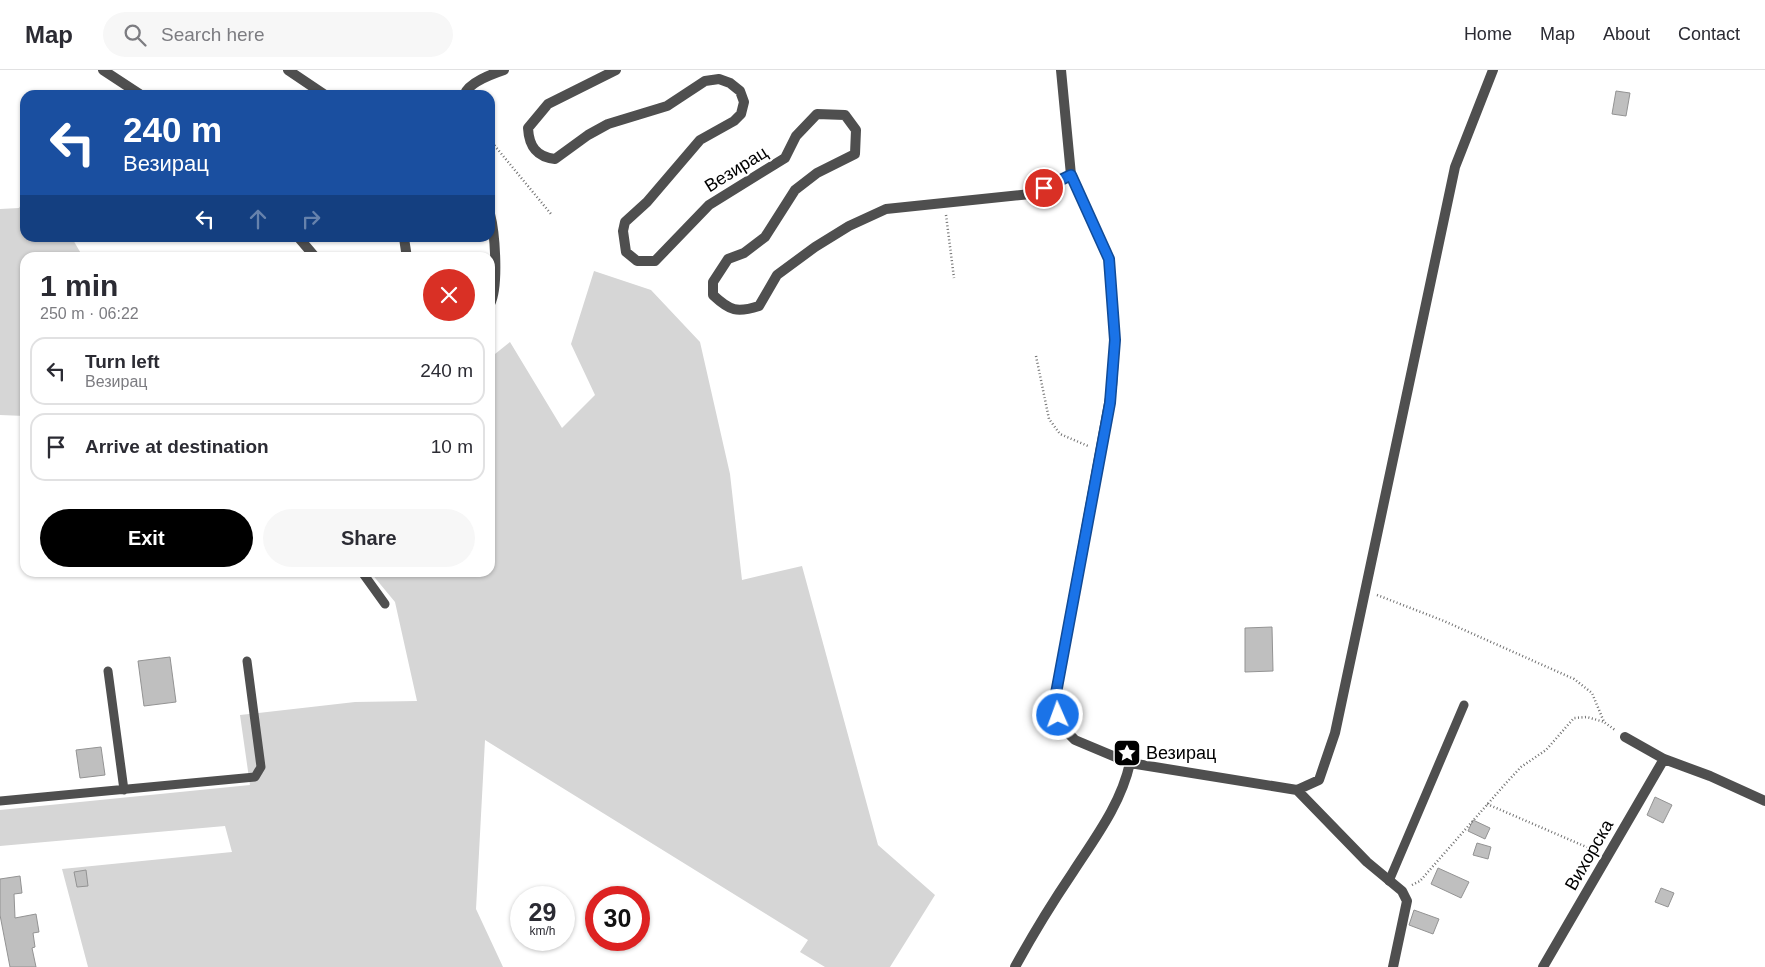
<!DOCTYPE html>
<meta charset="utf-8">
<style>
:root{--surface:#fff;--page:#f7f7f7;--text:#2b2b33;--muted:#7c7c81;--line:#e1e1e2;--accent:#000}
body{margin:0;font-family:Arial,sans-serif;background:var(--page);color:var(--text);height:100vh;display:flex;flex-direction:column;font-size:19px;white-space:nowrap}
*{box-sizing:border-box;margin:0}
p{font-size:16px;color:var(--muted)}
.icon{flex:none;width:28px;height:28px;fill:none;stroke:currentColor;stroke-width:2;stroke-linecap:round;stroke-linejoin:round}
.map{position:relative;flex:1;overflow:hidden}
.drawer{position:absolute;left:20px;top:182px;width:475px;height:325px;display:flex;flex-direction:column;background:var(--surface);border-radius:15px;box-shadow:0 1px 4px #0004}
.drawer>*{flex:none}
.guide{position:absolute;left:20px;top:20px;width:475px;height:152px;border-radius:15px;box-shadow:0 1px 4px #0004;background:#1a4fa0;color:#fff;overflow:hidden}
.speed{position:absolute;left:510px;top:816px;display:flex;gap:10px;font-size:25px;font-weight:700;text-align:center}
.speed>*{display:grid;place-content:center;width:65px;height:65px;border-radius:50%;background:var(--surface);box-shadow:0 1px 4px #0004;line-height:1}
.speed small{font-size:12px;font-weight:400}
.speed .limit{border:8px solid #d22;background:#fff;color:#111}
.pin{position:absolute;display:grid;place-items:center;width:42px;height:42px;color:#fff;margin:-21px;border:2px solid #fff;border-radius:50%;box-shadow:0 1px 5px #0007}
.me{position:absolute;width:55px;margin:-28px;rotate:358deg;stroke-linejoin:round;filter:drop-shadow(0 0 4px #0008)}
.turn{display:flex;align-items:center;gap:18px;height:105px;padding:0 20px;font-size:22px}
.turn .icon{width:65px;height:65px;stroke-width:2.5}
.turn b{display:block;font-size:35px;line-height:42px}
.lanes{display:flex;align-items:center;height:48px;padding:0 20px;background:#0003;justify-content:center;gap:25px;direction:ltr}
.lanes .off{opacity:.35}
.round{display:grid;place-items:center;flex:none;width:52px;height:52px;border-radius:26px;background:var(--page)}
.headline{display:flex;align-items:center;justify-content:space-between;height:85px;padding:0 20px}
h1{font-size:30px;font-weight:600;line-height:38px}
.cta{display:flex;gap:10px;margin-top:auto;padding:10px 20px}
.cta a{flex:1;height:58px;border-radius:30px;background:var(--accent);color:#fff;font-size:20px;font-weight:600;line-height:58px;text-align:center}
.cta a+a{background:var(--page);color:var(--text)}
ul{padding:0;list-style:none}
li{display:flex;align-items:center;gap:15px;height:68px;margin:0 10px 8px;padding:0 10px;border:2px solid var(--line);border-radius:15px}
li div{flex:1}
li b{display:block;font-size:19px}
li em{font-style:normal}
header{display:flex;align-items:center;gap:30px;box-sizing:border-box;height:70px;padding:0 25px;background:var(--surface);border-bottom:1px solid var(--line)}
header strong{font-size:24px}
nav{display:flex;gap:28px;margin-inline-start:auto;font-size:18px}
.search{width:350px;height:45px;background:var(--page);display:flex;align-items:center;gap:12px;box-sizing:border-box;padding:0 18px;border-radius:28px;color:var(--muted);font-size:19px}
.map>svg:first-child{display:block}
.green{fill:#d6d6d6}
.building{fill:#bfbfbf;stroke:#939393}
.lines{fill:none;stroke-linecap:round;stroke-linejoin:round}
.path{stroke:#717171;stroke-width:2.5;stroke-dasharray:1 2.5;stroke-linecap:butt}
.service{stroke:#4f4f4f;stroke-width:9}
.minor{stroke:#4f4f4f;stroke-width:10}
.route-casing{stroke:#114b97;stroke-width:12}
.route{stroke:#1a73e8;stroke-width:9}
.labels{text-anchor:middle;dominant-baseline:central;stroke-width:4.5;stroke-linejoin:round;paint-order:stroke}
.street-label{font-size:18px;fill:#000;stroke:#fff}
.poi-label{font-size:18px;fill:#000;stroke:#fff;text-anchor:start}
</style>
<header>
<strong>Map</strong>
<div class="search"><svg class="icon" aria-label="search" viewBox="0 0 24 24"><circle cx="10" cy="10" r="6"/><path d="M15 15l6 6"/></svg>Search here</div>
<nav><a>Home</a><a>Map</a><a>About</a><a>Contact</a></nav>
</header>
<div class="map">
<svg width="1765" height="897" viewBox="0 0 1765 897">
<rect width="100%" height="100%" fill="#fff"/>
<path class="green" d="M25,128V168H72L83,187L25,188V346L0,345V139L19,138Z
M594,201L651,220L700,272L730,404L742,510L802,496L878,775L935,825L890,897H825L800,882L808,870L485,670L476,839L503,897H88L62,799L232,782L225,756L0,776V740L250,715L240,645L355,632L417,631L395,532L371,503L490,502V288L510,272L562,358L595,325L571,274Z"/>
<path class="building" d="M1616,21L1630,23L1626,46L1612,44Z
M1272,557L1273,601L1245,602V558Z
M170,587L176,632L144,636L138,591Z
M101,677L105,705L80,708L76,680Z
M1655,727L1672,735L1663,753L1647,745Z
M1473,750L1490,758L1485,769L1468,761Z
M1477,773L1491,777L1488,789L1473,785Z
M1438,798L1469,812L1461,828L1431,814Z
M86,800L88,816L77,817L74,802Z
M20,806L22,823L14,824L15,848L36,844L39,862L33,863L35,877L32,878L36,897H10L0,845V809Z
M1661,818L1674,823L1668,837L1655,832Z
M1414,840L1439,849L1433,864L1409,855Z"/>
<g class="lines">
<path class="path" d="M490,70L551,144
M946,145L954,208
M1036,286L1049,349L1060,364L1088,376
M1377,525L1444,551L1574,609L1592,623L1604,652L1615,660
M1487,734L1598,782
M1412,815L1420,811L1507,712L1521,697L1546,680L1574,648L1587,647L1604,652"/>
<path class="service" d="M362,502L385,534
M108,601L124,720
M0,731L255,707L261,697L247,591
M1389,811L1464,635"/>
<path class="minor" d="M103,0L141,25
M288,0L325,25
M616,0L548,34L528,58C529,76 536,87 555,89L588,65L608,54L667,36L705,11L719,9L730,13L740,21L744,32L741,44L734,51L700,70L647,132L625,152L623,161L626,182L637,191H655L709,135L785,88L796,66L817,44L845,45L856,60L855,84L817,103L795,120L765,167L744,183L728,189L713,212V225C730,241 737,243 759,236L777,205L815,177L849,156L886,139L1031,124L1071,105
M1061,0L1071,105L1109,189L1115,270L1112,317L1054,634L1061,656L1075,670L1130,693L1297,720L1319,710L1335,663L1455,97L1493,0
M464,25C469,12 492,4 504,0
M490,144C495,163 499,216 490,234
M299,168L316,188
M404,168L407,188
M1625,667L1664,689L1710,706L1765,731
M1297,720L1367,792L1402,821L1407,831L1393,897
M1015,897C1033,864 1052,833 1073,802C1095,768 1121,734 1130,693
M1543,897L1664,689"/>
</g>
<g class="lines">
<g class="route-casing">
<path id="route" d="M1044,118L1071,105L1109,189L1115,270L1110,333L1054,634L1058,645"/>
</g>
<use href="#route" class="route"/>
</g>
<defs>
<g id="sight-square" transform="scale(1.4375)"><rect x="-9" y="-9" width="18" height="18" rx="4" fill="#000" stroke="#fff"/><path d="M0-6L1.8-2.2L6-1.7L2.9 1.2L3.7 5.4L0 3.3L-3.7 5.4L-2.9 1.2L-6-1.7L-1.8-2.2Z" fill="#fff"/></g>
</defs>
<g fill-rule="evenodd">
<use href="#sight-square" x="1127" y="683"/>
</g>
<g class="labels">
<g class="street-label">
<text transform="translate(736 99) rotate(-32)">Везирац</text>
<text transform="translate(1589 785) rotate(-60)">Вихорска</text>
</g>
<g class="poi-label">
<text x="1146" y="683">Везирац</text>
</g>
</g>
</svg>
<div class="speed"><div>29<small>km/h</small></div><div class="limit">30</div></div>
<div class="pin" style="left:1044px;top:118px;background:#d93025"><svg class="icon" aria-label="arrive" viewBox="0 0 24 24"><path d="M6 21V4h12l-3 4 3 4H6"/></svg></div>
<svg class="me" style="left:1058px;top:645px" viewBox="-20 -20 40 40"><circle r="17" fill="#1a73e8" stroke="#fff" stroke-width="3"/><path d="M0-11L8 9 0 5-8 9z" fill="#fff"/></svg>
<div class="guide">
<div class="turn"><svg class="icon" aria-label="left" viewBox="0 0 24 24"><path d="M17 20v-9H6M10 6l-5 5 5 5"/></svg><div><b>240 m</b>Везирац</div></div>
<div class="lanes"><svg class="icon" aria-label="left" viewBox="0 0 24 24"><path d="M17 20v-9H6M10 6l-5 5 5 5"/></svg><svg class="icon off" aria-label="ahead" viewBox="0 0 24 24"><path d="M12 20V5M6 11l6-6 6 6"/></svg><svg class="icon off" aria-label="right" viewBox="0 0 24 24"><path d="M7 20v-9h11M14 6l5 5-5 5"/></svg></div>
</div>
<section class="drawer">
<div class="headline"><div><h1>1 min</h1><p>250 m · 06:22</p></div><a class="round" style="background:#d93025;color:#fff"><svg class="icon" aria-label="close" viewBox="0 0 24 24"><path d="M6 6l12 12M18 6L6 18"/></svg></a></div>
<ul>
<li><svg class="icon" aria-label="left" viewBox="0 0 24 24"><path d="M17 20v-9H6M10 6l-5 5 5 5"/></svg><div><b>Turn left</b><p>Везирац</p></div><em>240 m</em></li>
<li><svg class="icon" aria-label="arrive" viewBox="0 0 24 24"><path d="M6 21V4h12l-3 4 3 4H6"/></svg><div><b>Arrive at destination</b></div><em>10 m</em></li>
</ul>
<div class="cta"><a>Exit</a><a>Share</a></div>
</section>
</div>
